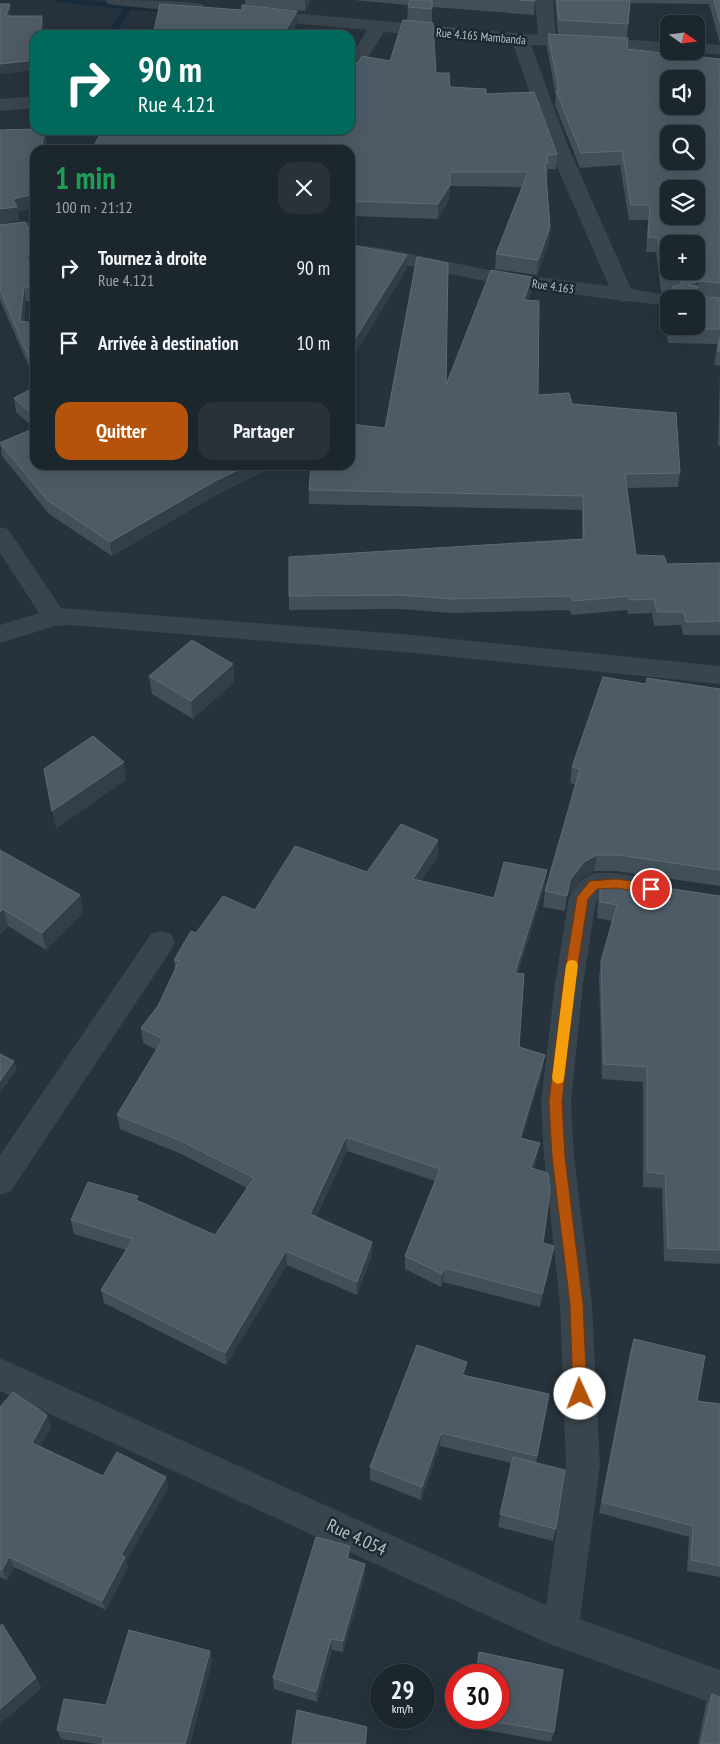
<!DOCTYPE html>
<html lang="fr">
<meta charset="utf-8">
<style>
:root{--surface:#1c262d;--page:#293239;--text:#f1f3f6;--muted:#a0a5aa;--line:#3a4349;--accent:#b45309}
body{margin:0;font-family:"PT Sans Narrow",sans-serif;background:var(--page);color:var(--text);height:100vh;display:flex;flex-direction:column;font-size:19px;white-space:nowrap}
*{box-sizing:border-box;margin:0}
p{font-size:16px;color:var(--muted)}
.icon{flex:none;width:28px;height:28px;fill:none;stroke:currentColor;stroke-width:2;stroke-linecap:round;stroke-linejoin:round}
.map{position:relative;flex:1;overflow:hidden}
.details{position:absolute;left:30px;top:145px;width:325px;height:325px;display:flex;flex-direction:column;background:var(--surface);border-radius:15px;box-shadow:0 5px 20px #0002,0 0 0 1px var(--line)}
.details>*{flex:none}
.guide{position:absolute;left:30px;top:30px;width:325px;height:105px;border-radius:15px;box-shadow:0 5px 20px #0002,0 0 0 1px var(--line);background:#00695c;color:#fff;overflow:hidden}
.needle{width:32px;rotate:104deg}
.fabs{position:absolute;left:660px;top:15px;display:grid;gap:10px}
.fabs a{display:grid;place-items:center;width:45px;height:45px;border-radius:10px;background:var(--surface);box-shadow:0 5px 20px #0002,0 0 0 1px var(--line);font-size:25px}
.speed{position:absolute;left:370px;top:1664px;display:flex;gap:10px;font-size:25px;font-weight:700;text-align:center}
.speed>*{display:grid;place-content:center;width:65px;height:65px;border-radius:50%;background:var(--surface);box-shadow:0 5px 20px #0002,0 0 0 1px var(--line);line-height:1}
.speed small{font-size:12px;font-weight:400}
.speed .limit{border:8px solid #d22;background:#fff;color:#111}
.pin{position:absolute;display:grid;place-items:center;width:42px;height:42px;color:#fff;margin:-21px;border:2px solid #fff;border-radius:50%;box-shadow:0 1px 5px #0007}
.me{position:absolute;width:55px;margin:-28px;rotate:358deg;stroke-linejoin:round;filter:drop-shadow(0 0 4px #0008)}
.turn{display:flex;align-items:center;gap:18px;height:105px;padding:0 25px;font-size:22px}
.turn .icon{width:65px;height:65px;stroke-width:2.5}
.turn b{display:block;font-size:35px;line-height:42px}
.round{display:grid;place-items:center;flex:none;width:52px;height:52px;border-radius:15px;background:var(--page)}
.summary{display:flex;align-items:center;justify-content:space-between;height:85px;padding:0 25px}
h1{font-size:30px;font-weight:700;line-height:38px;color:#1e9e55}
.action{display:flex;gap:10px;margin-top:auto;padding:10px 25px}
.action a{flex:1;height:58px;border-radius:15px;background:var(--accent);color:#fff;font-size:20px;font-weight:700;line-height:58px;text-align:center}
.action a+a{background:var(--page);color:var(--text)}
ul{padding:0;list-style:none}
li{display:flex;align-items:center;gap:15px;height:75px;padding:0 25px}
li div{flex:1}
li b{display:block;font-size:19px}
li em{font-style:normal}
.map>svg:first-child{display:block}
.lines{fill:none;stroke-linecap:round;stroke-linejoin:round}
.stream{fill:#192b39;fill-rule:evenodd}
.street{fill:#39444c;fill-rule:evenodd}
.wall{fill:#414f5a;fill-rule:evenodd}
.shaded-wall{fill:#313f49}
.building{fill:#4d5b66;stroke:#5e6b75;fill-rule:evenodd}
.route{fill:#b45309;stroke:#753606}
.slow{fill:#f59e0b}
.labels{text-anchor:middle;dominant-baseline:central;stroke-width:5;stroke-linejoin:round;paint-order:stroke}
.far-street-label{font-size:12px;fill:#b5bfc7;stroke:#1e2931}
.near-street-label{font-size:18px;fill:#b5bfc7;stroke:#1e2931}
</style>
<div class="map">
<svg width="720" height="1744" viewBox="0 0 720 1744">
<rect width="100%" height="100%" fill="#26323c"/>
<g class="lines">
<path class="stream" d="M54,0H83L175,9L179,11L175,13L131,9L114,35H106L123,9L58,2Z"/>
<path class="street" d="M105,0C137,0 171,0 202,4L205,8L202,12L196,13L114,5L108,4Z
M535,0H553L556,36L669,42V51H674L669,52L531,45L568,146L631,289L676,296L679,299H669V306L629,301L624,302L616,300L504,285L381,260L350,256V244L381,248L504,273L609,286L548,146L513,44L384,32L356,77L350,78V58L367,30L259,20L253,19L250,15L253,11L259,10L538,35Z
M696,43L720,45V55L690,52L696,51Z
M35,96V108L0,111V99Z
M35,221V233L0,237V225Z
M0,527L8,529L61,608L414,635L720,666V684L414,653L70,625L55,626L0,643V625L39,613L0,553Z
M595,873H616L649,879L653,887L649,895L639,898L602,895L596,901L583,984L571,1102L574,1156L592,1305L600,1465L580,1619L720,1670V1706L547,1643L0,1391V1358L546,1605L566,1465L560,1305L544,1156L541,1102L555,984L569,897C575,885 583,877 595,873Z
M161,931L171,934L175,942L171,950L11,1191L0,1195V1155L151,934Z"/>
</g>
<path class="wall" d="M245,0H311L305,11L245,5Z
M353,0H535V1L534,15L432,7V23L407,21L408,5Z
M555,0H720V44L709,4L630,3L627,37V49L720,59V298L698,295V296L720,298V366L714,365L718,344L668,343L663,307L666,293L661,292L656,252H646L648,220H629L620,165L580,168L555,105L556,96L547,48L548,34H558ZM669,299L696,326H669Z
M436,73L450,87L486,94L557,154L556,169H548L547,177H546L550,227L549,242L537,275L495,269L496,254L522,187L450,186L449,200L438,219L350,216V150Z
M0,225L31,233L33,247L31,262L35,261V301H26L24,322L35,323V381L0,300Z
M532,277L531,291L528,301L538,395L572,404L680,473L678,487L627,488L636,555L667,564L720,563V635H683L681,625L654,626L652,613L628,614L627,610L572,615L569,610L452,613L399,609L289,610V596L582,539V510L309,504V490L385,428L446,385Z
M720,371V446H718Z
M35,387V465H277L216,495L112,556L49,514L2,456L0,442L34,428L16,412L14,398Z
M233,664L234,682L193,719L152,694L149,676Z
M646,684L720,689V886L616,871H594L582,878L567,896L565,911L543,907L545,891L576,785L570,783L572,767Z
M0,850L80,895L83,913L46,950L8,926L0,934Z
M438,856L421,881L494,898L545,886L518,973L519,1047L543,1069L522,1138L537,1158L534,1169L543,1243L552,1259L540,1307L443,1282L441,1287L405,1269V1256L435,1181L347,1151L316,1217L372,1256L357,1295L287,1265L226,1365L104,1303L101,1290L126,1250L74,1234L71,1220L139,1201L215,1235L247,1188L181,1154L120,1129L117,1115L157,1050L143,1043L141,1028L158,1006L175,970L174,960L196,933L255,910L367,872Z
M600,886L720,896V1264L664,1261L662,1188L643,1187V1082L602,1079L599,976L601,961L613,921L597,918L598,902Z
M634,1339L697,1401L720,1404V1577L687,1571L689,1537L599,1513L630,1351Z
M465,1375L549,1394L536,1463L556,1529L553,1541L498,1527L511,1463L440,1446L421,1500L370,1480V1467Z
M0,1407L51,1427L40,1446L103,1476L166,1477L168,1488L126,1561L128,1567L106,1610L14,1567L7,1580L0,1577Z
M350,1559L365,1564V1576L343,1652L332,1650L317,1702L274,1689L273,1678Z
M210,1651L212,1661L190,1744H96L61,1739L57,1730L106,1705Z
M712,1694L720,1744H698L706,1704Z
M469,1718H499L554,1732L551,1742L468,1727Z"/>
<path class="shaded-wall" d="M305,0H311L305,11Z
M10,4L11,14L7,26L6,16Z
M297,11V25L291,35H283Z
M42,16L44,25L42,35H40Z
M35,60V70L0,74V64Z
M45,130L47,143L46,150H42Z
M450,185L449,200L438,219V204Z
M35,194V208L18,212L19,221L0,224V209L13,199Z
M550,227L549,242L537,275L538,260Z
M31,233L33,247L29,276L27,262Z
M407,255V269L350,362V347Z
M532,277L531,291L523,314L524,300Z
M699,281L696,295L688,285Z
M24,287L26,301L22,335L20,321Z
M248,465H277L216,495L112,556L110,542L215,481Z
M233,664L234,682L193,719L191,701Z
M124,762L126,780L56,829L52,811Z
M438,840V856L412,894L413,879Z
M597,855L594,871L582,878L567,896L565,911L570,880L584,862Z
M547,870L545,886L513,988L515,973Z
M80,895L83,913L46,950L42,933Z
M3,909L8,926L0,934V912Z
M545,1055L543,1069L518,1152L520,1138Z
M14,1061L17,1070L0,1093V1081Z
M346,1137L347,1151L311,1228L310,1214Z
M540,1143L537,1158L529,1182L531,1168Z
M372,1242V1256L357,1295V1282Z
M554,1246L552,1259L540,1307L542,1294Z
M286,1251L287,1265L226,1365L225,1353Z
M444,1268L443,1282L441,1287L442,1274Z
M467,1362L465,1376L462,1375Z
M47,1415L51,1427L36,1454L32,1443Z
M441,1433L440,1446L421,1500L422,1487Z
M166,1477L168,1488L126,1561L128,1567L106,1610L102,1601L121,1555Z
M350,1546V1558L347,1570V1558Z
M9,1557L14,1567L7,1580L2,1570Z
M365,1564V1576L343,1652V1641Z
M331,1639L332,1650L317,1702L316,1692Z
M210,1651L212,1661L190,1744H185Z
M36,1678L42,1688L0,1724V1709Z
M367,1727V1736L366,1744H365Z"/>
<path class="building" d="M410,0H432V9L408,7Z
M520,0H535V1Z
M557,0H630L628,24L559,20Z
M714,0H720V23Z
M0,4H10L6,16H42L40,35H35V60L0,64Z
M160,4L242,10V5L297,11L283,35H153Z
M403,20L433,23L436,73H449L450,87L486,89V94L534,92L557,154L547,155L548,163H545L550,227L538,260L496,254L528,172H450V185L438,204L350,201V150H92L102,130H350V65L358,63L362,56L390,61Z
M84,31V35H48L49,32Z
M548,34L628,38L627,49L720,59V283L699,281L688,285L697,286L698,296L720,298V329H670V326H696V299H669V317L665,293H672L673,286L683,284L679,280L663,277L658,238L648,237L650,205H631L622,151L581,153L556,91H559ZM669,79H696V106H669ZM669,134H696V161H669ZM669,189H696V216H669ZM669,244H696V271H669Z
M35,129L44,130L42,150H35V194L13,199L17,207L0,209V130Z
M25,222L31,233L27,262L35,261V287H24L20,321L35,323V372L0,290V225Z
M350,245L407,255L350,347Z
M417,257L448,263L446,385L491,270L532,277L524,300L539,301L538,395L569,393L572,404L676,413L680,473L625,474L636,555L664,556L667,564L720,563V621L686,622L684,612H657L654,599L630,600L629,596L573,601L570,596L452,599L400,595L289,596V557L584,539L583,496L309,490L311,465H350V424L385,428Z
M720,337V351H717Z
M35,387V417L14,398Z
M35,428V465H248L215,481L110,542L47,500L0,443Z
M192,640L233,664L191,701L149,676Z
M603,677L646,684L647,678L720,689V870L619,855H597L584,862L570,880L567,896L545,891L580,769L572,767Z
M93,736L124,762L52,811L44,769Z
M401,824L438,840L413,879L494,898L504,862L547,870L515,973L524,974L519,1047L545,1055L520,1138L540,1143L531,1168L548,1173L550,1191L543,1243L554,1246L542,1294L444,1268L442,1274L405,1256L440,1169L346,1137L310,1214L372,1242L357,1282L286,1251L225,1353L101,1290L133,1239L71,1220L88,1182L138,1196L136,1200L215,1235L254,1178L179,1140L117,1115L163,1039L141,1028L158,1006L179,961L174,960L191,931L196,933L223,896L255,910L295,846L367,872Z
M0,850L80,895L42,933L3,909L0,912Z
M605,881H619L720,896V1250L668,1248L665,1174L647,1172V1067L604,1064L601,961L617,905L600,902V886Z
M0,1054L14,1061L0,1081Z
M634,1339L705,1356L697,1401L720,1404V1566L691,1560L693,1526L602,1502Z
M417,1345L467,1362L462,1375L549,1394L537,1456L441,1433L422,1487L370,1467Z
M13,1392L47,1415L32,1443L103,1476L117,1452L166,1477L121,1555L125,1557L102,1601L9,1557L2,1570L0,1569V1407Z
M513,1457L565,1470L556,1529L500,1514Z
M316,1537L350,1546L347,1558L365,1564L343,1641L331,1639L316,1692L273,1678Z
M2,1624L36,1678L0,1709V1626Z
M129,1630L210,1651L185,1744H102L104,1737L57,1730L64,1699L106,1705Z
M479,1652L563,1670L554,1732L474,1718H499V1675H476Z
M712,1694L720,1697V1744H701Z
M297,1710L367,1727L365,1744H292Z"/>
<path class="route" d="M616,879L651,884L656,889L651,893L616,888L597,889L588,899L575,984L562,1102L565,1156L583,1304L587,1394L585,1399L580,1401L575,1399L573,1394L570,1304L552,1156L549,1102L563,984L577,897L590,881Z"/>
<path class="slow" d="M572,960L576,961L578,965L564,1078L563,1082L558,1084L554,1082L552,1078L566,965L568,961Z"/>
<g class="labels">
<g class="far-street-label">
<text transform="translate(481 36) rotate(5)">Rue 4.165 Mambanda</text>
<text transform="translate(553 286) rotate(8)">Rue 4.163</text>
</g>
<g class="near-street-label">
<text transform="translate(357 1537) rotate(25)">Rue 4.054</text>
</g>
</g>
</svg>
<div class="fabs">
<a><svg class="needle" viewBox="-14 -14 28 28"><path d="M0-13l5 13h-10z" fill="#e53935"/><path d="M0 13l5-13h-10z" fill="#a0a5aa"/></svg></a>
<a><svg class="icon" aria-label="sound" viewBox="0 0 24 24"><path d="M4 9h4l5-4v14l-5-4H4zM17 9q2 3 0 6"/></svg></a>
<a><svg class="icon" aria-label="search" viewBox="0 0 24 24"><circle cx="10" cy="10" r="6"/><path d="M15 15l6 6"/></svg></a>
<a><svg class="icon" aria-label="layers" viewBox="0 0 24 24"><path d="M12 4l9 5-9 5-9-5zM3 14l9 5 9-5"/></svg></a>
<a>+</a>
<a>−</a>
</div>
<div class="speed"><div>29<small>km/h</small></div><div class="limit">30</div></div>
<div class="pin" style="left:651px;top:889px;background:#d93025"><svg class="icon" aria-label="arrive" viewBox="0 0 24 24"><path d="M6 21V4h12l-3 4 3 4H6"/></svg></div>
<svg class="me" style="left:580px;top:1394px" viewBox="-20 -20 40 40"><circle r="19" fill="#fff"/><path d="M0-13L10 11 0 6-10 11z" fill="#b45309"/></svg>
<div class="guide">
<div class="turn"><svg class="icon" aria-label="right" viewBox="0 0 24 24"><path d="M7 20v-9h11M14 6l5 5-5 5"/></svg><div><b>90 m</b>Rue 4.121</div></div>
</div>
<section class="details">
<div class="summary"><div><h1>1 min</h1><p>100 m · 21:12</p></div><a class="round"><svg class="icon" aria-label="close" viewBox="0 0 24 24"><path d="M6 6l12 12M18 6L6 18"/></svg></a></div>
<ul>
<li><svg class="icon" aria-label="right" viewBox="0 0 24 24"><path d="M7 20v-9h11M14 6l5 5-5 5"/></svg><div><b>Tournez à droite</b><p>Rue 4.121</p></div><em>90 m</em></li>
<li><svg class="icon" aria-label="arrive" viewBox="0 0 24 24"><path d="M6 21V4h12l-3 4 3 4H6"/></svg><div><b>Arrivée à destination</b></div><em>10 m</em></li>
</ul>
<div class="action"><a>Quitter</a><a>Partager</a></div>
</section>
</div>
